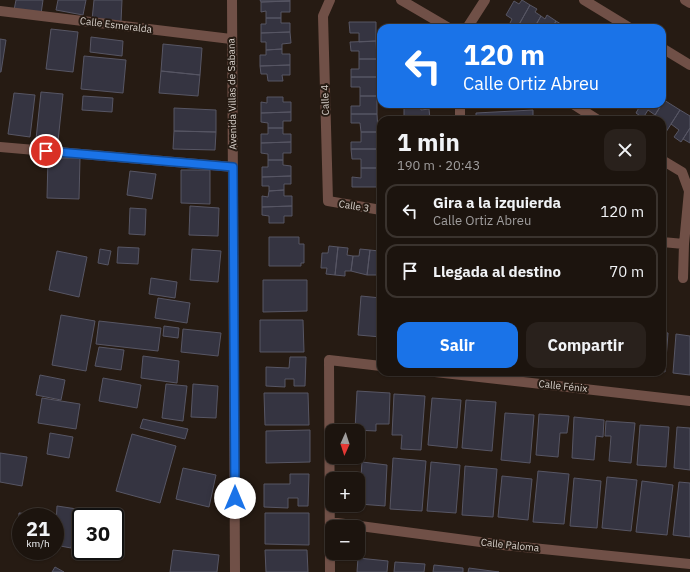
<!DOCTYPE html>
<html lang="es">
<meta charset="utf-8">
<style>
:root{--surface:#1c140e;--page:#29211c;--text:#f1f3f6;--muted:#a09e9e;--line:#3a332e;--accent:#1a73e8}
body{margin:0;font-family:"IBM Plex Sans",sans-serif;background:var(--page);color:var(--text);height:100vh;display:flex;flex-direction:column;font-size:15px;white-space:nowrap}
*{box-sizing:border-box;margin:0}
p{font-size:13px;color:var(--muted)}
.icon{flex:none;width:22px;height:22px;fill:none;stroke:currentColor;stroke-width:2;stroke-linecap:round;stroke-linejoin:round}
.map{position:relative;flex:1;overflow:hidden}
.drawer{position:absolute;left:377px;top:116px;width:289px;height:260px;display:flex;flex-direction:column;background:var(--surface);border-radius:12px;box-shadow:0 1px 3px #0004,0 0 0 1px var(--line)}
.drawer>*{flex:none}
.guide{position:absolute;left:377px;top:24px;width:289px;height:84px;border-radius:12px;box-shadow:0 1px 3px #0004,0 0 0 1px var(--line);background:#1a73e8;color:#fff;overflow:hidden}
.needle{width:26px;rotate:183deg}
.fabs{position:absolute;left:325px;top:424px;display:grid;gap:8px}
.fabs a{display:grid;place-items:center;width:40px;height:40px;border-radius:8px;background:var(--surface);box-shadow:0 1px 3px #0004,0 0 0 1px var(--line);font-size:20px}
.speed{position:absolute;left:12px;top:508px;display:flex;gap:8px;font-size:20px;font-weight:700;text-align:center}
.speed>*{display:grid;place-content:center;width:52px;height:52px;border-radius:50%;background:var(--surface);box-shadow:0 1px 3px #0004,0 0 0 1px var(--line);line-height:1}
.speed small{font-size:10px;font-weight:400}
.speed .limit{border:2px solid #111;border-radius:6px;background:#fff;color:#111}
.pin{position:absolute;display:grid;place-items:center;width:34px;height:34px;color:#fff;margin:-17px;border:2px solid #fff;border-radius:50%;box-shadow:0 1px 4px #0007}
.me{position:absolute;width:44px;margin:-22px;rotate:0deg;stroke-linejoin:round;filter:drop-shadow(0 0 3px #0008)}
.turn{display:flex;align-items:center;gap:14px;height:84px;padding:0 20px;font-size:18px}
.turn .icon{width:52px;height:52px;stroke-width:2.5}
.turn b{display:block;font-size:28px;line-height:34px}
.round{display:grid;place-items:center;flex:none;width:42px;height:42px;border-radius:12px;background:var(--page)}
.headline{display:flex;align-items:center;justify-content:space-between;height:68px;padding:0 20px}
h1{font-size:24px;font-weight:700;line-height:30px}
.action{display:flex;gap:8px;margin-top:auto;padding:8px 20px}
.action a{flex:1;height:46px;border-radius:12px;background:var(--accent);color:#fff;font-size:16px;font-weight:700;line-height:46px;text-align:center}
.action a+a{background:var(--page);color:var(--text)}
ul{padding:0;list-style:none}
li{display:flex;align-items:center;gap:12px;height:54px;margin:0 8px 6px;padding:0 12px;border:2px solid var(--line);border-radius:12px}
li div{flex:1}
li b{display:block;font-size:15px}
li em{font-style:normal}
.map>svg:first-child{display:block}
.building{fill:#353441;stroke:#575664}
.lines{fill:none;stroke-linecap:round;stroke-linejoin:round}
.minor{stroke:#705047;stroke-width:10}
.route-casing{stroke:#114b97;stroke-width:10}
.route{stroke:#1a73e8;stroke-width:7}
.labels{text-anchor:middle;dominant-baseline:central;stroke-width:4;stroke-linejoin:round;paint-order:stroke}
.street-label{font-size:10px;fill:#d9d2cc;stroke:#261b13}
</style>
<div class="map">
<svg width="690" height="572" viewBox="0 0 690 572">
<rect width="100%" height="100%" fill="#261b13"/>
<path class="building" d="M16,0H43L41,14L14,10Z
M58,0H86L83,15L56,10Z
M94,0H122L121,22L92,20Z
M260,0H290V1L261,2Z
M522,0L530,5L517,28H514L509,25L512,19L506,15L514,1L519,4Z
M290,1V12H281V18H266V11L261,12V2Z
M530,5L537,9L535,12L541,16L534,28H517Z
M547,15L556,21L552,28H534L541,16L545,19Z
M266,18H281V23H290V32L261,33V24H266Z
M556,21L564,26L563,28H552Z
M349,22H376V41L359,42V33H350Z
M51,29L78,32L73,72L46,69Z
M290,32L291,43L282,44V49L266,50V42H261V33Z
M91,37L123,41L122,56L90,52Z
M0,39L6,40L1,72H0Z
M376,41L377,59H359V51H351L350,42Z
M163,44L202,48L200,75L161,71Z
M282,49V54H290V65L260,66V55H266V50Z
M84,56L126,60L123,93L81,89Z
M359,59H377V77H351V69H359Z
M290,65V75H282L283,81H268L267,74H261L260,66Z
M161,71L200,75L198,96L159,93Z
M351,77H377V96H360V87H351Z
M41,92L63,94L58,141L36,139Z
M14,93L35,95L30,137L8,134Z
M83,96L113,98L112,112L82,110Z
M360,96H377V114H351V106H360Z
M267,97H283V102H291V112L261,113V102L267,103Z
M664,100L680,110L666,132L662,129L663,120L655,115Z
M404,104H420L421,110L429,109L430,119H404Z
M641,104H662L655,115L648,110L643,118L636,113Z
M174,108L216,110V132L174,131Z
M533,110V120H476V113Z
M680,110L690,116V128L681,142L674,137L679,130L671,124Z
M291,112V121H283V128H268V123L261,122V113Z
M351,114H377L378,132H361L360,123H351Z
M268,128H283V134H291V142L261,143V134H268Z
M690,128V143L683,139Z
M174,131L216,132L215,150L173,149Z
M361,132H378V149H351V142H361Z
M291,142V153H283V160H268V154L261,153V143Z
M351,149H378V168H361V159H352Z
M48,158H80L79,199L47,198Z
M268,160H283V165L291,166V176L262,177V167H268Z
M361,168H378V187H352V177L361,178Z
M181,170H210V204L181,203Z
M130,171L156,174L152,199L127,195Z
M291,176V184H284V190L269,191V186H262V177Z
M284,190V196H292V206L262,207V196L268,197L269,191Z
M190,206L219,208L218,236L189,235Z
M292,206V216H284V223H269V216L262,215V207Z
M130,208L146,209L145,235L129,234Z
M269,237H299V244H304V263H301V266H269Z
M329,246L338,247L335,275L326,274L327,268H321L322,253H328Z
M118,247L139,248L138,264L117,263Z
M338,247L348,248L347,255L353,256L351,271H345V276L335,275Z
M100,249L111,251L108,265L98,263Z
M192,249L221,251L218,282L190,280Z
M360,249L370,250L367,275L351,271L353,256H359Z
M370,250L379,251L381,275H367Z
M57,251L87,257L79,297L49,290Z
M151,278L177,282L175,298L149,294Z
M263,280H307V311L263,312Z
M361,296L381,298V337L358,335Z
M158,298L190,303L187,323L155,318Z
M61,315L95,321L86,371L52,365Z
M260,320H303L304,352H260Z
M99,321L161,328L158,351L96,344Z
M164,326L179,328L178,338L163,336Z
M183,329L221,333L218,356L181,352Z
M662,332L668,333L665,372L662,371Z
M676,334L690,336V375L673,373Z
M99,347L124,350L121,370L95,366Z
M143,356L179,361L177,383L141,378Z
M290,357H306L305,386H294V379H285V387L266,386V367L289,368Z
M40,375L65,380L61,400L36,395Z
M103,378L141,385L137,408L99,401Z
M166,384L187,386L183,421L162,418Z
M193,384L218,386L216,418L191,417Z
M357,391L390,393L389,424H376V431L355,430Z
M264,393H308L309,425H265Z
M394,394L425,396L421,450L401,449L402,435H392Z
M42,398L80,404L76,429L38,423Z
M432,398L461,400L457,448L428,445Z
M466,400L496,402L492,451L462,448Z
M505,413L534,415L530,463L501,460Z
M539,414L569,416L567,433H560L558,457L536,455Z
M574,417L604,420L603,437L596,436L594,460L572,458Z
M143,419L188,429L185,439L140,428Z
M606,421L635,423L631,463L609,461L611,436H605Z
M640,425L669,427L666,467L637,465Z
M677,427L690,428V470L674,468Z
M310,430V462L266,463V431Z
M50,433L73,437L69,458L47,454Z
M132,434L176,446L160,503L116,491Z
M0,453L27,457L22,486L0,482Z
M393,458L426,461L422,511L390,509Z
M362,462L387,465L385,506L359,504Z
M431,462L460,465L456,513L427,511Z
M465,466L497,469L493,517L462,515Z
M183,468L216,475L209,507L176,499Z
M538,471L569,474L564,524L533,522Z
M290,474H309L308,506H298V498H288V508L264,507V484H290Z
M502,476L532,479L528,520L498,517Z
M607,477L637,480L631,531L602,528Z
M574,478L601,481L597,528L570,526Z
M642,481L673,485L667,535L636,532Z
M679,482L690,483V537L673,535Z
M57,506L77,509L71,548L55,545Z
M19,513L45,515V517H21V534H18Z
M265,513H309V545L265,544Z
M173,550L219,555L217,572H170Z
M265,550H307L308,572H266Z
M358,558L388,561L387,572H357Z
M395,562L425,564L424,572H394Z
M434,565L463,568V572H433Z
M55,567L64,572H52Z
M469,568L499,572H468Z"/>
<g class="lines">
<path class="minor" d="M232,0L235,572
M330,0L323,16L328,201L381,210
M401,0L449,28
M584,0L630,28
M685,0L690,3
M0,11L231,39
M467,28L485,0
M662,48L690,65
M573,104L598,120
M460,120V104
M0,147L233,167
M662,160L682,172L689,191L684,244L683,278
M662,242L684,244
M435,372L690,401
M330,522L503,545L690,564
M330,572L329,360L381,366"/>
</g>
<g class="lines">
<g class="route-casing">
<path id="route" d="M46,151L233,167L235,498"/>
</g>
<use href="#route" class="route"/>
</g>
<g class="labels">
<g class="street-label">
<text transform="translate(116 25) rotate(7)">Calle Esmeralda</text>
<text transform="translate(232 94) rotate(-91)">Avenida Villas de Sabana</text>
<text transform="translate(325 100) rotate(-92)">Calle 4</text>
<text transform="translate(354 206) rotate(9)">Calle 3</text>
<text transform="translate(563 386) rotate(6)">Calle Fénix</text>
<text transform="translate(510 545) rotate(6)">Calle Paloma</text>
</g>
</g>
</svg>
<div class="fabs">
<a><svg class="needle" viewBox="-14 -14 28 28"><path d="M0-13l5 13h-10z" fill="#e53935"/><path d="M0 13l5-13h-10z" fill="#a09e9e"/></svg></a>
<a>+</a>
<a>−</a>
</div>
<div class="speed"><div>21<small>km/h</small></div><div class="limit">30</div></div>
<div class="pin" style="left:46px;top:151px;background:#d93025"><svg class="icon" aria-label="arrive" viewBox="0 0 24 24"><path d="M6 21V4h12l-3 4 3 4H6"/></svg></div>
<svg class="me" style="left:235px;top:498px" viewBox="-20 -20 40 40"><circle r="19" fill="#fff"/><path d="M0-13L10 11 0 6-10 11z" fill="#1a73e8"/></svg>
<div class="guide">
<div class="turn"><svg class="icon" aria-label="left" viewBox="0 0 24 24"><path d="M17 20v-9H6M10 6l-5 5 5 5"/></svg><div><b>120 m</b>Calle Ortiz Abreu</div></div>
</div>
<section class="drawer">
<div class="headline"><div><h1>1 min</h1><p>190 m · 20:43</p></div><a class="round"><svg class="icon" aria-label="close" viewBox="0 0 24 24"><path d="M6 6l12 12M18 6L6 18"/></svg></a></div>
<ul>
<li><svg class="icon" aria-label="left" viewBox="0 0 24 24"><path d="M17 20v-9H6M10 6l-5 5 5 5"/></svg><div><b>Gira a la izquierda</b><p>Calle Ortiz Abreu</p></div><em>120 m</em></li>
<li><svg class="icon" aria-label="arrive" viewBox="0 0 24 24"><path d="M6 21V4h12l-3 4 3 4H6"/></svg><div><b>Llegada al destino</b></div><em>70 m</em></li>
</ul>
<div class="action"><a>Salir</a><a>Compartir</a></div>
</section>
</div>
